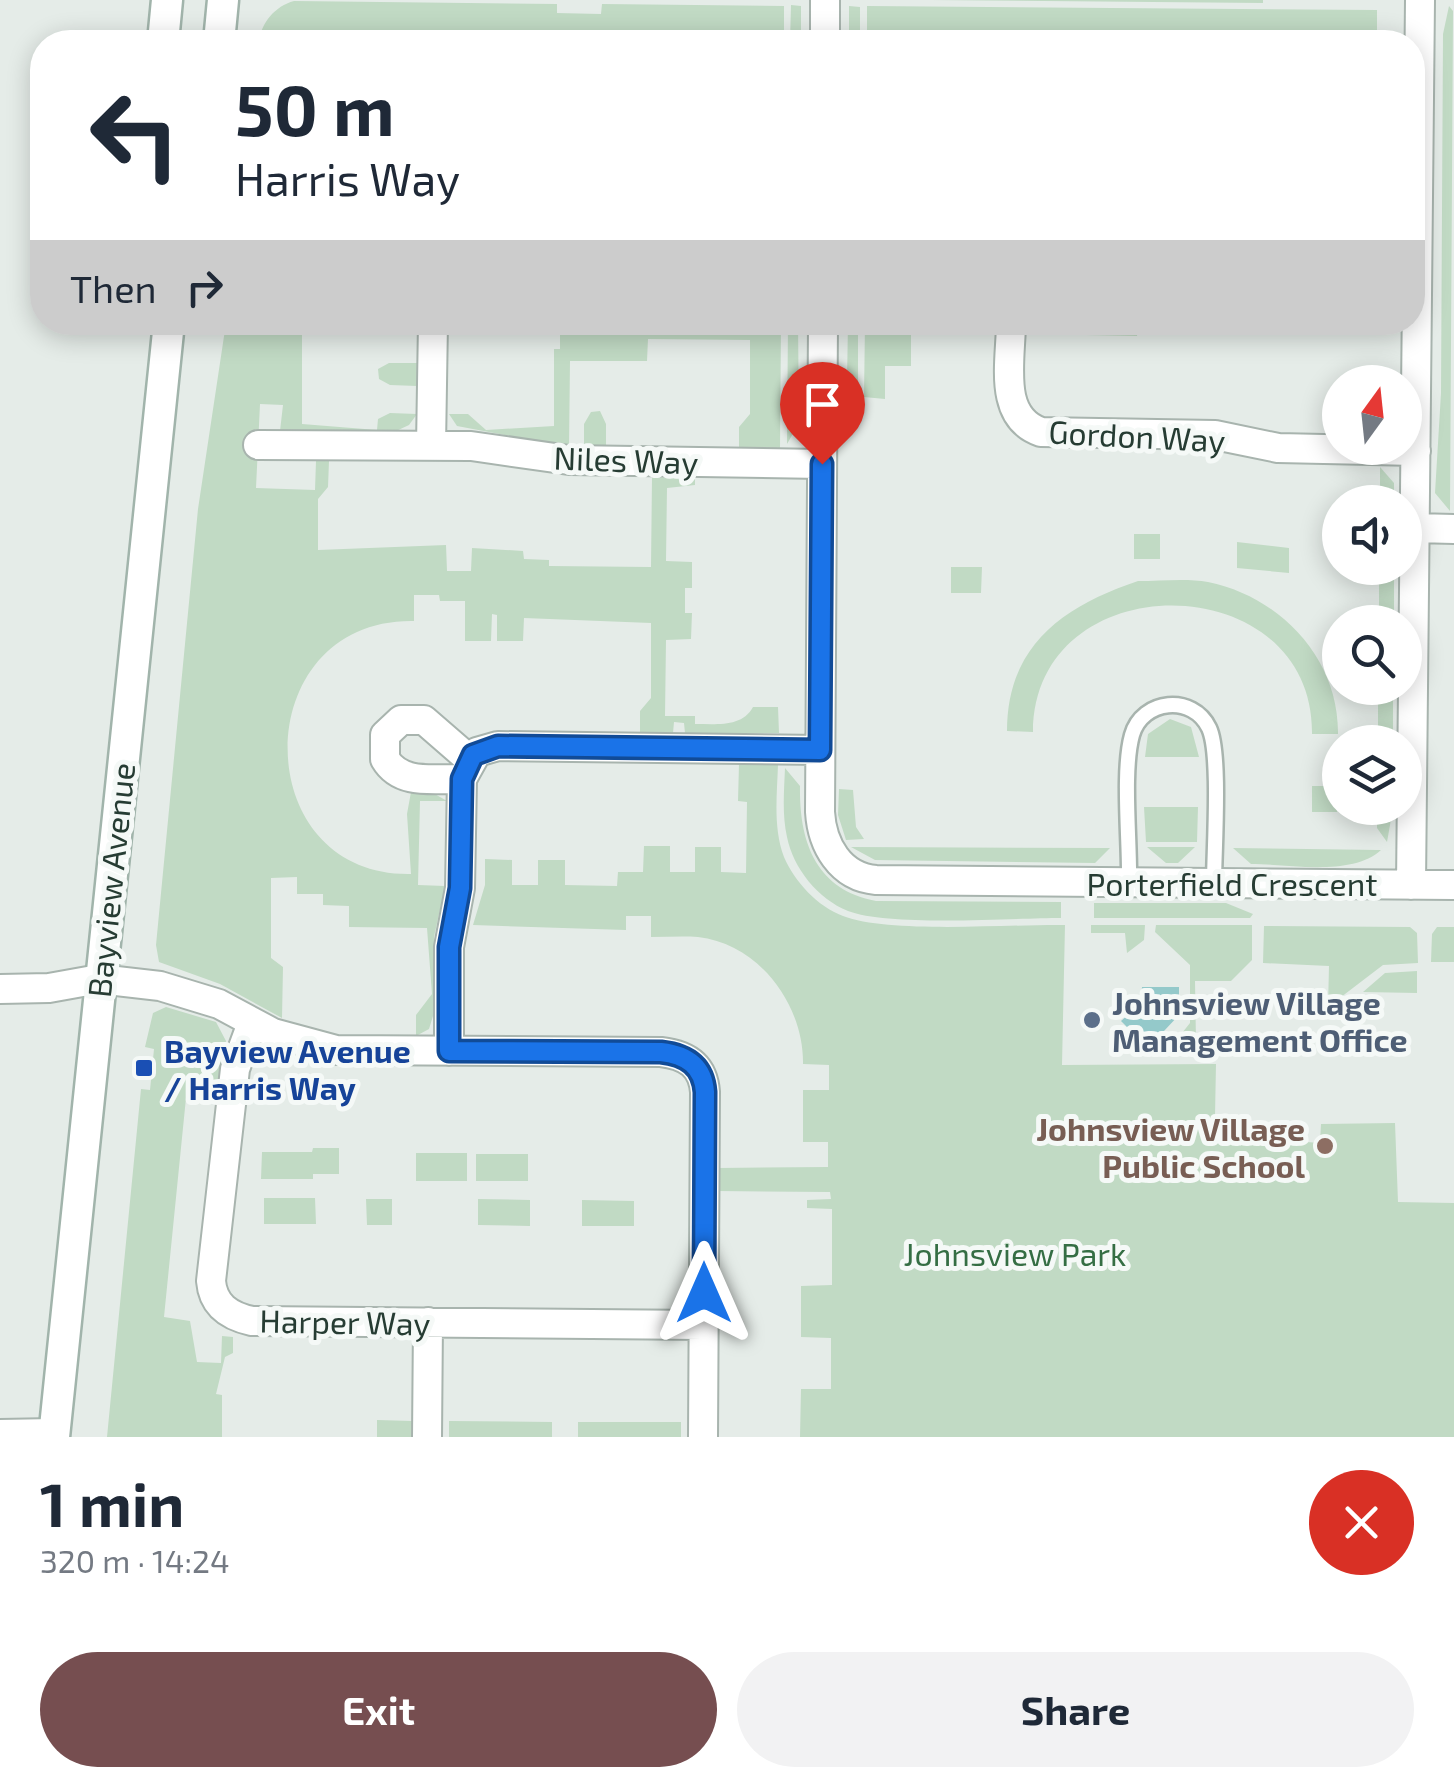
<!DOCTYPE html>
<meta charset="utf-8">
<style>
:root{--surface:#fff;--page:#f2f2f3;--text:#1f2937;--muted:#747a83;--accent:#764e50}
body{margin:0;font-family:"Exo 2",sans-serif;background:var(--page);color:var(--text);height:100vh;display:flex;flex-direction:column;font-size:38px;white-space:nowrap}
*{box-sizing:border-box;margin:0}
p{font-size:32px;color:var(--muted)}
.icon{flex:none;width:55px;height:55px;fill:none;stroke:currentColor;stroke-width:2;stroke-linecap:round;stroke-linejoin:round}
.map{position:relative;height:1437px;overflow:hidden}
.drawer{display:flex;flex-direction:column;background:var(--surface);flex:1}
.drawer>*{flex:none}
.top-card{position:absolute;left:30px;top:30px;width:1395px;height:305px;border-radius:40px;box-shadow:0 5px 25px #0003;background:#fff;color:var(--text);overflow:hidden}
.needle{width:65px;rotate:15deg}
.buttons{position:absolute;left:1322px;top:365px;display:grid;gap:20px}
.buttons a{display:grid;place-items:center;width:100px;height:100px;border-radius:50%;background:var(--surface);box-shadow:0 5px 25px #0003;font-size:50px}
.pin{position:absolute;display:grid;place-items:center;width:85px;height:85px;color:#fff;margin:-102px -42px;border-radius:50% 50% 50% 0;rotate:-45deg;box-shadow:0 0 10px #0007}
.pin .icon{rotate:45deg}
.me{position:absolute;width:110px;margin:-55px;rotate:0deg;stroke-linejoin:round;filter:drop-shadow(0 0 8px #0008)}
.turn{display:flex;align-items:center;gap:35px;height:210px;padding:0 40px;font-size:45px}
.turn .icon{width:130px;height:130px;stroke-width:2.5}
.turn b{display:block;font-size:70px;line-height:85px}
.then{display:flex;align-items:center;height:95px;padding:0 40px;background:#0003;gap:20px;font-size:38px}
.round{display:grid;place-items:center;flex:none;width:105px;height:105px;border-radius:52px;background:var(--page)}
.overview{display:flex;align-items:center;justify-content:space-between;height:170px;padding:0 40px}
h1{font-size:60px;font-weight:700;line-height:75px}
.primary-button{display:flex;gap:20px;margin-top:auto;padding:20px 40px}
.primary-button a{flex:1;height:115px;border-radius:60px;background:var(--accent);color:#fff;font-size:40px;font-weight:700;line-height:115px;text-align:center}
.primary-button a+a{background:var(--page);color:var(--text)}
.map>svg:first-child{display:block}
.green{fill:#c1dac4}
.water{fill:#94c9ca}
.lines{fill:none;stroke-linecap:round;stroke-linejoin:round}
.lane-casing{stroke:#a8b4ae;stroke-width:19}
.street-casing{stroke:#a8b4ae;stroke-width:32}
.secondary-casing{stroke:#a1b4ab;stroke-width:35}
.lane{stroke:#fff;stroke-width:14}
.street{stroke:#fff;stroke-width:28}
.secondary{stroke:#fff;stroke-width:30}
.route-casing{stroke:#114b97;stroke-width:25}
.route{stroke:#1a73e8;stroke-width:18}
.service-dot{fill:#5c6f8a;stroke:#f5f9f7;stroke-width:4}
.transit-dot{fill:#1a4fb4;stroke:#f5f9f7;stroke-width:4}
.education-dot{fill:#8d6e63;stroke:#f5f9f7;stroke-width:4}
.labels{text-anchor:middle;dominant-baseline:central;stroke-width:10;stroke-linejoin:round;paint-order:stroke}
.street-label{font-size:32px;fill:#263c33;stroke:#f5f9f7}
.service-label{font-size:32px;font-weight:bold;fill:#4e5e75;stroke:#f5f9f7;text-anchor:start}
.transit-label{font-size:32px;font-weight:bold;fill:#164399;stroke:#f5f9f7;text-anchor:start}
.education-label{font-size:32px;font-weight:bold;fill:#785e54;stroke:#f5f9f7;text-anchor:end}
.park-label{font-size:32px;fill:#356e44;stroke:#f5f9f7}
</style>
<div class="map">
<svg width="1454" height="1437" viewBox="0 0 1454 1437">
<rect width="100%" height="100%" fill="#e5ece8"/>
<path class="green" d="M931,0H1263V3Z
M294,1L557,4V13L601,14L602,4L784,6V42H259C261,23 275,6 294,1Z
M791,5L801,6V42H790Z
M849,6L860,7V42H849Z
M867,6L1377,10V42H1248L1247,35H1197L1196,42H1145L1144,34L1043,33L1042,42H867Z
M1449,6L1453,11L1450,511L1435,493L1441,393L1443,34Z
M226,323H302V424L377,430L378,419L390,413L417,414L409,425L394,432L280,431L283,405L260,404L256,488L315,490L316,461H329L328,487L318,499V550L446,545L447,571H471L472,548L523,551L524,559L549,560V566L651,567L652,477L695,478V485L667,488L666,561L692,562V588H685V613H692L691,639L666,640L665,716H695V724C719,724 742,727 753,707H778L779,733H685L684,723L674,722L673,733L640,732V711L651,698V623L524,618L523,641H497V615L492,614L491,641H465V601H440L439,595H414V621C246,618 246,877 411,874L407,814L411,792L433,793L447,801H420L418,885L445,886L434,937L433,1016L429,1029L416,1036V1015L432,994L427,928L349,927V906L323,905V894H297V877L271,878V958L283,967L282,1018L220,984L159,962L156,945L198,509Z
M555,323H781L780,448L739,449V427L750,414V340L648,339L647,361H570L569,447L457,426L449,414H468L486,430L554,426V349H560V324Z
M788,323H798L799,423L787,444Z
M848,323H858V394L847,381Z
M865,323H911V366H885V399L864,397Z
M1086,323H1138L1137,336L1086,335Z
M389,363H417V386L390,385L379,379L378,369Z
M600,411L606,424V447H584V424L591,412Z
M1380,467L1394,483V502H1380Z
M1134,534H1160V559H1134Z
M1237,542L1289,548V573L1237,568Z
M951,567H982L981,593H951Z
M1379,568H1394V622H1379Z
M1138,581C1160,581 1187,578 1208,582C1281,597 1339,659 1338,734H1312C1314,565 1034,561 1033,732L1007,731C1007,645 1064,606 1138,581Z
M1378,688H1393V742H1378Z
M1170,719L1191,727L1199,757H1145L1148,734Z
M739,764L778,765C777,795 773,828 784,857C794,881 818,907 843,916C890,934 1009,924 1065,925L1062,1065L1216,1064L1215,1116L1244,1117L1242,1137L1320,1143L1321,1124L1395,1123L1398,1202L1454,1203V1437H800L801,1389H831V1338L801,1337V1286L832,1285V1209L807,1208V1200L831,1199L830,1192L717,1191L719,1168L828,1167V1142H803V1090H829V1065L803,1064C804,1006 760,944 698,937C683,936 667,937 651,937V916H626V930L473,925L485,885V859L512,860V885H538V860H565V885L617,886L618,872H643L644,846H670V872H695V847H721V872L746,873L747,802L738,801Z
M785,768L800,786C799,842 816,890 876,901L1061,902V918C1011,918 890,927 848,911C818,899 793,868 787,837C782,815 784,791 785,768Z
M1312,786H1337V812H1312Z
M839,789L853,790L856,827L864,839L846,840L838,815Z
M1144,807H1198L1197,842H1146Z
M1377,808H1393L1387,842L1377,828Z
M851,847L1110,848L1095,863L875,860Z
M1147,847H1195L1178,863H1166Z
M1233,848L1381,850C1352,877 1288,864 1251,864Z
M1094,903H1226L1253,914L1250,918H1094Z
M1091,925H1145L1144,940L1127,953L1125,933H1091Z
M1156,925H1252V960L1231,981H1195L1196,1042L1182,1043L1178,1038L1190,1023V965L1155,932Z
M1264,926L1410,927L1417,933L1418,963L1383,965L1328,1007L1329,966L1263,963Z
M1437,927H1454V962H1431L1432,934Z
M1417,971V993L1363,992L1385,973Z
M166,1007L216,1022L226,1041L216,1091L187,1088L164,1317L190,1321L197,1362L221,1363L222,1336L233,1337V1353L225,1357L216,1394L222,1395V1437H107L141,1089L150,1090L154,1049L145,1047L153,1013Z
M313,1148H339V1174H313V1179H261L262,1152H312Z
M416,1153H467V1181H416Z
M476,1154H528V1181H476Z
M264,1198H315L316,1224H264Z
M366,1199H392V1225H367Z
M478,1199L530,1200V1226L478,1225Z
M582,1200L634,1201V1226H582Z
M377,1420L412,1421L411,1437H377Z
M449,1421L552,1422V1437H449Z
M578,1422H681V1437H578Z"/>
<path class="water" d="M1142,987H1179V1015L1148,1048L1121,1021L1141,1003Z"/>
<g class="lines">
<g class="lane-casing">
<path id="lane" d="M1129,882C1130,842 1122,771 1132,735C1142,699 1193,694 1209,728C1221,753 1214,851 1214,883"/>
</g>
<g class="street-casing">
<path id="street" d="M825,42V0
M823,322L820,812C822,845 840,877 876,880L1454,885
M1011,322C1011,360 997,417 1041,432L1215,435L1278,448L1416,451
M258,445L471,446L569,460L822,464
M431,446L433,322
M1415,528L1454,529
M462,779C435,778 401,786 385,759V735L401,720H424L469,759
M1411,885L1420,0
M0,989L49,988L99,979L160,986L219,1004L273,1033L336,1050L661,1052C687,1055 703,1066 705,1092L703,1437
M252,1023L235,1069L211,1281C213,1305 229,1316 252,1321L703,1325
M449,1051V947L460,888L462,779L477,752L498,746L820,750
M0,1434L54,1433
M427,1437L428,1322"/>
</g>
<g class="secondary-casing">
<path id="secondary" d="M163,42L167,0
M219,42L223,0
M54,1437L169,322"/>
</g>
<use href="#lane" class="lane"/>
<use href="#street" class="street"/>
<use href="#secondary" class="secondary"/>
</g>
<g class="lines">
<g class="route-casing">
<path id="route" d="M704,1293L705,1092C703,1066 687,1055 661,1052L449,1051V947L460,888L462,779L473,755L498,746L820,750L822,464"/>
</g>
<use href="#route" class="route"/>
</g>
<circle class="service-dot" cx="1092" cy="1020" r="10"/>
<rect class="transit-dot" x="134" y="1058" width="20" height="20" rx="5"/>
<circle class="education-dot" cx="1325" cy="1146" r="10"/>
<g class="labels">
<g class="street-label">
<text transform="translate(1137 435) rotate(3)">Gordon Way</text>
<text transform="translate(626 459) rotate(2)">Niles Way</text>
<text transform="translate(110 880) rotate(-84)">Bayview Avenue</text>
<text x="1232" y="883">Porterfield Crescent</text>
<text transform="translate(345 1321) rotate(1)">Harper Way</text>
</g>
<g class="service-label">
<text x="1112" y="1002">Johnsview Village<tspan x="1112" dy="37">Management Office</tspan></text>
</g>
<g class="transit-label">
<text x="164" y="1050">Bayview Avenue<tspan x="164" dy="37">/ Harris Way</tspan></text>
</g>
<g class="education-label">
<text x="1305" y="1128">Johnsview Village<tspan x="1305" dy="37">Public School</tspan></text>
</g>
<g class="park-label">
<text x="1015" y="1253">Johnsview Park</text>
</g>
</g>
</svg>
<div class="buttons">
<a><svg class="needle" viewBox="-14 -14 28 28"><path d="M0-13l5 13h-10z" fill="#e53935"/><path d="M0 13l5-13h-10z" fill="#747a83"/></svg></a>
<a><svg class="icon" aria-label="sound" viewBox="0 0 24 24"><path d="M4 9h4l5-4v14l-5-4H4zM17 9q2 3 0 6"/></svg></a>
<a><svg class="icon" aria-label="search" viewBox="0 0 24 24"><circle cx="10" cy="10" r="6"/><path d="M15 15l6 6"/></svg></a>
<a><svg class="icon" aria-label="layers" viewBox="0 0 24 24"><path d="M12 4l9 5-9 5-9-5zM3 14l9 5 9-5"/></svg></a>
</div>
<div class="pin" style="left:822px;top:464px;background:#d93025"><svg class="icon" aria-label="arrive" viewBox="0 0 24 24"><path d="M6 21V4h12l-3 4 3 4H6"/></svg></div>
<svg class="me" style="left:704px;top:1293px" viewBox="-20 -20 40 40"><path d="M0-17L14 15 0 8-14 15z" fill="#1a73e8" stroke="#fff" stroke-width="4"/></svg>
<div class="top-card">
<div class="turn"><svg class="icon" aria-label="left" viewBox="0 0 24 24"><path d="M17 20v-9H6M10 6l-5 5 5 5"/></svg><div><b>50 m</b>Harris Way</div></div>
<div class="then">Then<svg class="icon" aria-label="right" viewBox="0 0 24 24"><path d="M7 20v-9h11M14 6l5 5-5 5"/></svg></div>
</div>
</div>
<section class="drawer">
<div class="overview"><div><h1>1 min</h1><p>320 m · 14:24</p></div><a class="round" style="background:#d93025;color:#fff"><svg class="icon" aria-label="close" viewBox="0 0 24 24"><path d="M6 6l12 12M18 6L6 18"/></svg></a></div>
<div class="primary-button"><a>Exit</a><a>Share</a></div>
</section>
